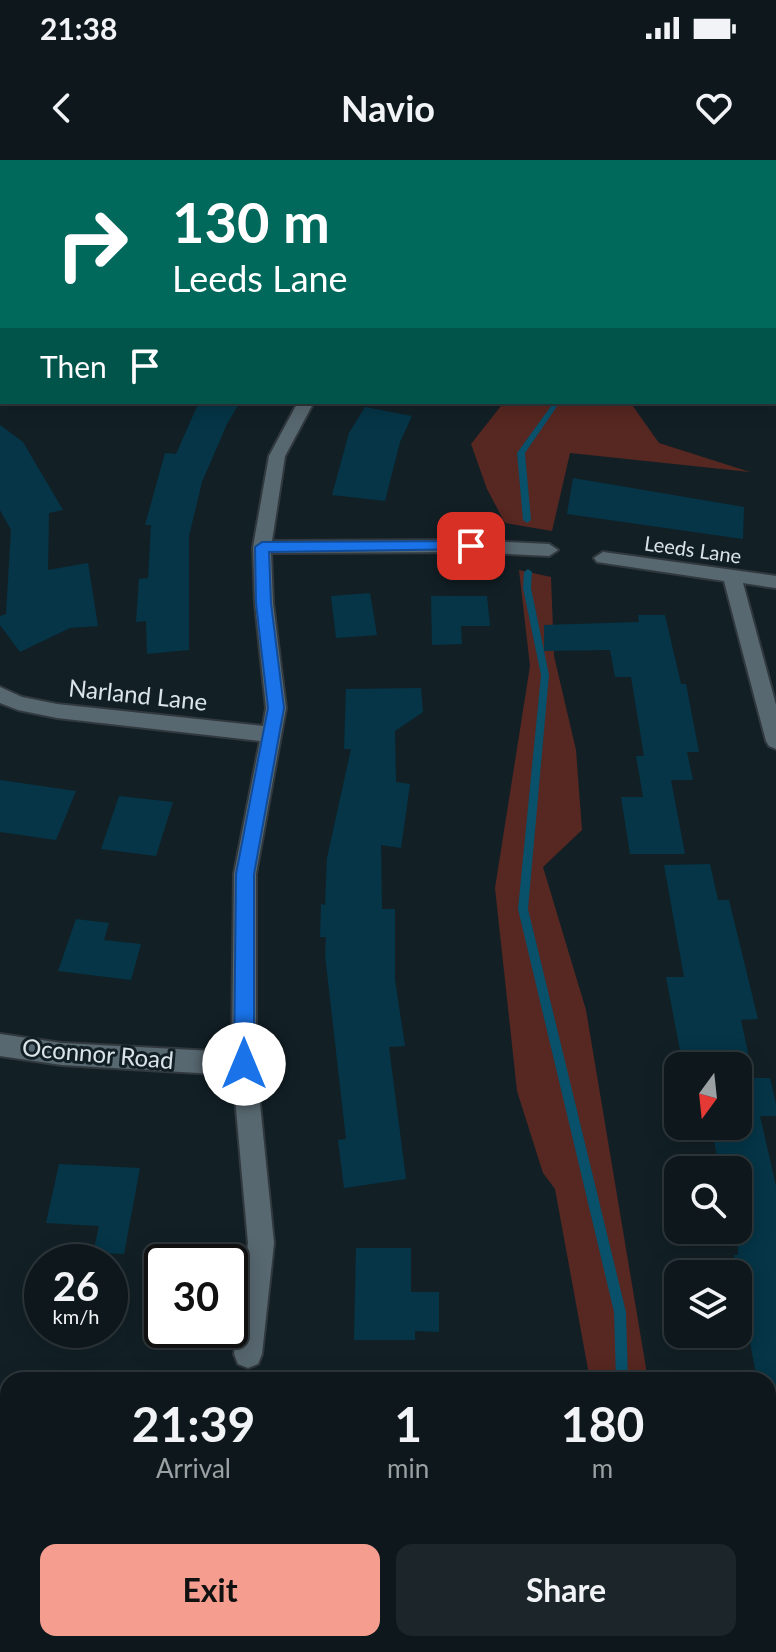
<!DOCTYPE html>
<style>
:root{--surface:#0e181c;--page:#1c2529;--text:#f1f3f6;--muted:#9ba0a3;--line:#2e373b;--accent:#f59d8f}
body{margin:0;font-family:Lato,sans-serif;background:var(--page);color:var(--text);height:100vh;display:flex;flex-direction:column;font-size:30px;white-space:nowrap}
*{box-sizing:border-box;margin:0}
p{font-size:26px;color:var(--muted)}
.icon{flex:none;width:44px;height:44px;fill:none;stroke:currentColor;stroke-width:2;stroke-linecap:round;stroke-linejoin:round}
.map{position:relative;flex:1;overflow:hidden}
.panel{position:absolute;left:0px;top:1212px;width:776px;height:280px;display:flex;flex-direction:column;background:var(--surface);border-radius:24px 24px 0 0;box-shadow:0 4px 20px #0003,0 0 0 2px var(--line)}
.panel>*{flex:none}
.banner{position:absolute;left:0px;top:0px;width:776px;height:244px;box-shadow:0 4px 20px #0003,0 0 0 2px var(--line);background:#00695c;color:#fff;overflow:hidden}
.needle{width:52px;rotate:195deg}
.fabs{position:absolute;left:664px;top:892px;display:grid;gap:16px}
.fabs a{display:grid;place-items:center;width:88px;height:88px;border-radius:16px;background:var(--surface);box-shadow:0 4px 20px #0003,0 0 0 2px var(--line);font-size:40px}
.speed{position:absolute;left:24px;top:1084px;display:flex;gap:16px;font-size:40px;font-weight:700;text-align:center}
.speed>*{display:grid;place-content:center;width:104px;height:104px;border-radius:50%;background:var(--surface);box-shadow:0 4px 20px #0003,0 0 0 2px var(--line);line-height:1}
.speed small{font-size:20px;font-weight:400}
.speed .limit{border:4px solid #111;border-radius:12px;background:#fff;color:#111}
.pin{position:absolute;display:grid;place-items:center;width:68px;height:68px;color:#fff;margin:-34px;border-radius:16px;box-shadow:0 4px 12px #0006}
.me{position:absolute;width:88px;margin:-44px;rotate:0deg;stroke-linejoin:round;filter:drop-shadow(0 0 6px #0008)}
.turn{display:flex;align-items:center;gap:28px;height:168px;padding:0 40px;font-size:36px}
.turn .icon{width:104px;height:104px;stroke-width:2.5}
.turn b{display:block;font-size:56px;line-height:68px}
.then{display:flex;align-items:center;height:76px;padding:0 40px;background:#0003;gap:16px;font-size:30px}
.eta{display:flex;justify-content:space-evenly;align-items:center;height:136px;text-align:center}
.eta b{font-size:48px;font-weight:700;line-height:56px}
.button{display:flex;gap:16px;margin-top:auto;padding:16px 40px}
.button a{flex:1;height:92px;border-radius:16px;background:var(--accent);color:#111;font-size:32px;font-weight:700;line-height:92px;text-align:center}
.button a+a{background:var(--page);color:var(--text)}
.status{display:flex;justify-content:space-between;align-items:center;height:56px;padding:0 40px;background:var(--surface);direction:ltr}
.status svg{height:22px;fill:currentColor}
header{display:flex;justify-content:space-between;align-items:center;height:104px;padding:0 40px;background:var(--surface);font-size:36px;font-weight:700}
.map>svg:first-child{display:block}
.green{fill:#572721}
.lines{fill:none;stroke-linecap:round;stroke-linejoin:round}
.stream{fill:#09506a;fill-rule:evenodd}
.building{fill:#053547}
.minor-casing{stroke:#31393f;stroke-width:4}
.minor{fill:#586870;fill-rule:evenodd}
.route{fill:#1a73e8;stroke:#114b97;stroke-width:2}
.labels{text-anchor:middle;dominant-baseline:central;stroke-width:6;stroke-linejoin:round;paint-order:stroke}
.far-street-label{font-size:20px;fill:#dae3e8;stroke:#122026}
.street-label{font-size:24px;fill:#dae3e8;stroke:#122026}
</style>
<div class="status"><b>21:38</b><svg viewBox="0 0 49 12"><path d="M0 12V9h3v3zM5 12V6h3v6zM10 12V3h3v9zM15 12V0h3v12zM26 1h20v11H26zM47 4h2v5h-2z"/></svg></div>
<header><svg class="icon" aria-label="back" viewBox="0 0 24 24"><path d="M15 5l-7 7 7 7"/></svg>Navio<svg class="icon" aria-label="heart" viewBox="0 0 24 24"><path d="M12 20l-8-8c-3-5 5-10 8-4 3-6 11-1 8 4z"/></svg></header>
<div class="map">
<svg width="776" height="1492" viewBox="0 0 776 1492">
<rect width="100%" height="100%" fill="#122026"/>
<path class="green" d="M504,242H630L659,283L750,312L570,293L552,371L505,363L487,329L471,284Z
M519,410L551,417L554,496L576,590L582,670L543,707L586,850L648,1220H590L555,1029L543,1013L517,931L495,728L530,506Z
M566,1484H692L693,1492H565Z"/>
<g class="lines">
<path class="stream" d="M605,0H611L610,2H604Z
M554,242H560L525,293L531,360L527,363L523,360L517,293Z
M528,409L532,412L531,428L549,515L528,749L626,1152L628,1220H616L614,1152L518,749L541,515L523,428L524,412Z
M622,1484H636V1492H622Z"/>
</g>
<path class="building" d="M199,242H240L227,264L202,322L189,376V490L147,494L146,461L136,462L139,419L148,418L151,365H145L165,293L176,294Z
M365,247L412,256L400,282L385,341L332,335L349,273Z
M0,265L23,282L63,350L49,353L48,410L88,403L98,466L70,468L20,492L0,465V456L6,454L11,370L0,350Z
M573,318L744,347L743,379L567,354Z
M370,433L377,475L336,478L331,436Z
M431,436H487L490,466H461L462,484L432,485Z
M638,455H665L681,524H686L699,592H687L693,620H671L685,694H630L621,637H643L636,596H644L631,517H615L610,490L544,491V465L639,462Z
M421,528L423,552L395,571L396,622L410,624L401,688L381,685L382,749H395V820L405,886L389,887L406,1019L344,1028L338,980L346,979L325,795L326,777H320L321,744L325,745L327,698L351,589H344L346,529Z
M0,620L76,631L56,680L0,672Z
M119,636L173,642L156,696L101,689Z
M710,704L718,740H729L758,859L741,860L751,906H683L666,817H684L664,705Z
M76,759L109,763L104,780L141,784L131,820L58,811Z
M750,909L752,918H770L776,944V956H760L776,1026V1244H768V1220H757L734,1095H738V1010H720L714,981L738,980V911Z
M59,1004L140,1008L124,1094L93,1093L99,1066L46,1063Z
M356,1088H411V1132H439V1172L415,1171V1180H354Z"/>
<g class="lines">
<g class="minor-casing">
<path id="minor" d="M50,0H75L76,2H51Z
M0,116H2V124H0Z
M298,242H314L285,296L272,381L471,380L549,384L558,390L549,396L471,392L271,393L273,443L286,548L256,714V904L274,1083L262,1194L258,1204L248,1208L238,1204L234,1194L248,1083L233,915L62,905L0,896V874L62,883L232,892L234,714L260,581L57,558L18,550L0,543V527L22,537L57,544L263,566L266,548L255,443L253,387L269,296Z
M603,392L776,416V428L743,423L776,545V589L769,586L766,581L724,421L597,402L594,398Z"/>
</g>
<use href="#minor" class="minor"/>
</g>
<path class="route" d="M471,381L478,386L476,389L269,392L271,443L284,548L254,714V904L251,910L244,913L237,910L234,904L236,714L268,548L256,443L255,387L262,382Z"/>
<g class="labels">
<g class="far-street-label">
<text transform="translate(693 389) rotate(8)">Leeds Lane</text>
</g>
<g class="street-label">
<text transform="translate(138 534) rotate(6)">Narland Lane</text>
<text transform="translate(98 893) rotate(5)">Oconnor Road</text>
</g>
</g>
</svg>
<div class="fabs">
<a><svg class="needle" viewBox="-14 -14 28 28"><path d="M0-13l5 13h-10z" fill="#e53935"/><path d="M0 13l5-13h-10z" fill="#9ba0a3"/></svg></a>
<a><svg class="icon" aria-label="search" viewBox="0 0 24 24"><circle cx="10" cy="10" r="6"/><path d="M15 15l6 6"/></svg></a>
<a><svg class="icon" aria-label="layers" viewBox="0 0 24 24"><path d="M12 4l9 5-9 5-9-5zM3 14l9 5 9-5"/></svg></a>
</div>
<div class="speed"><div>26<small>km/h</small></div><div class="limit">30</div></div>
<div class="pin" style="left:471px;top:386px;background:#d93025"><svg class="icon" aria-label="arrive" viewBox="0 0 24 24"><path d="M6 21V4h12l-3 4 3 4H6"/></svg></div>
<svg class="me" style="left:244px;top:904px" viewBox="-20 -20 40 40"><circle r="19" fill="#fff"/><path d="M0-13L10 11 0 6-10 11z" fill="#1a73e8"/></svg>
<div class="banner">
<div class="turn"><svg class="icon" aria-label="right" viewBox="0 0 24 24"><path d="M7 20v-9h11M14 6l5 5-5 5"/></svg><div><b>130 m</b>Leeds Lane</div></div>
<div class="then">Then<svg class="icon" aria-label="arrive" viewBox="0 0 24 24"><path d="M6 21V4h12l-3 4 3 4H6"/></svg></div>
</div>
<section class="panel">
<div class="eta">
<div><b>21:39</b><p>Arrival</p></div>
<div><b>1</b><p>min</p></div>
<div><b>180</b><p>m</p></div>
</div>
<div class="button"><a>Exit</a><a>Share</a></div>
</section>
</div>
